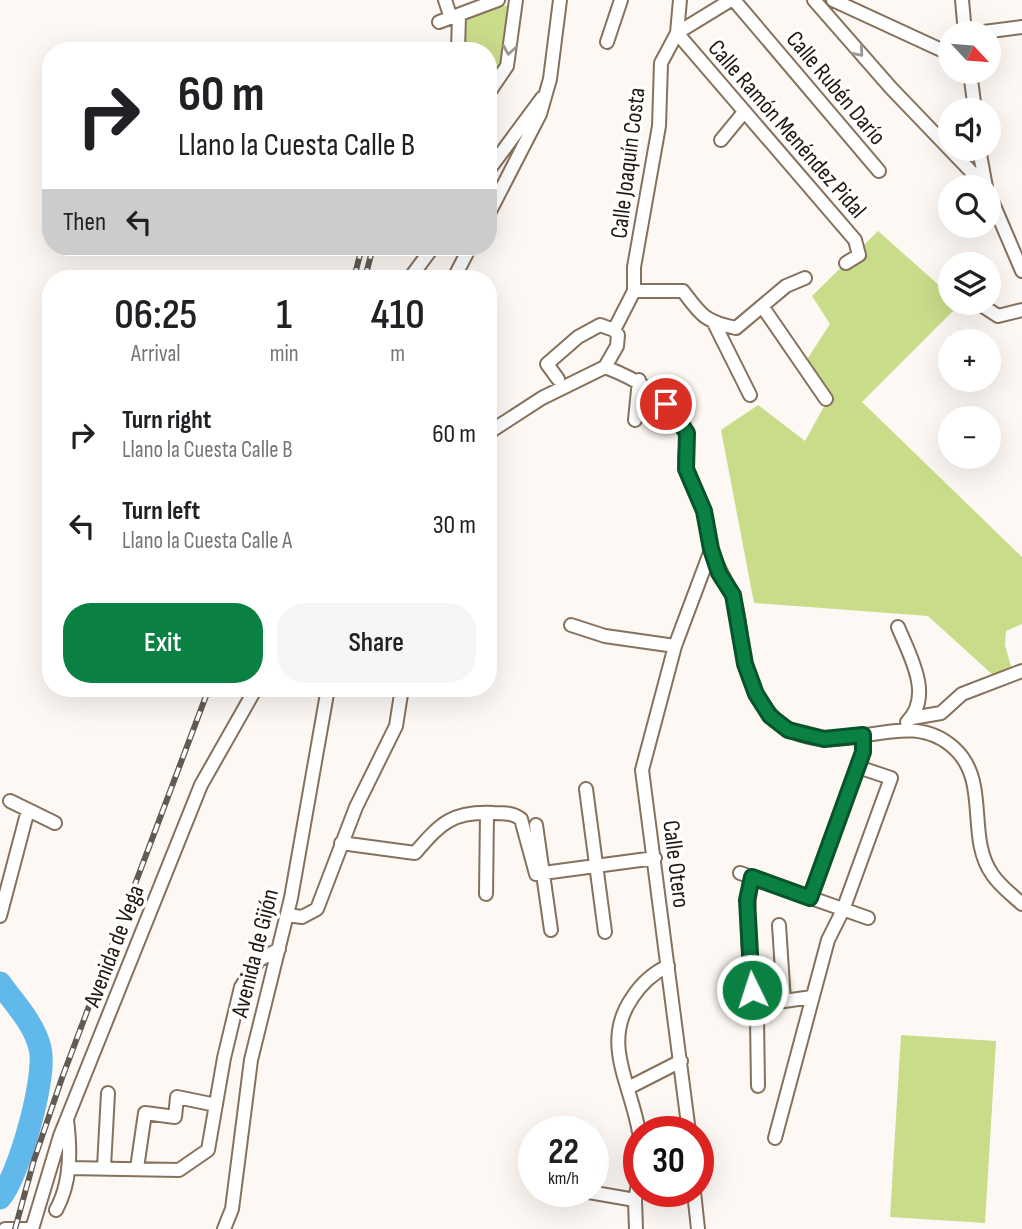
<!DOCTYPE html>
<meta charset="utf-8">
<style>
:root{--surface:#fff;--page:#f6f6f6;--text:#202124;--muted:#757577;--accent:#0b8043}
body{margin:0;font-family:"Sofia Sans Condensed",sans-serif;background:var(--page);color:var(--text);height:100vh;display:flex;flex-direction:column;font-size:26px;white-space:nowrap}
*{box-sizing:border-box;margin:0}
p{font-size:23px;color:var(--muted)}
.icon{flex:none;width:38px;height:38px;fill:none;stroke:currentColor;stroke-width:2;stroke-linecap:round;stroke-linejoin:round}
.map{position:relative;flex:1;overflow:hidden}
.details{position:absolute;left:42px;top:270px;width:455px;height:427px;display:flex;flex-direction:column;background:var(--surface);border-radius:28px;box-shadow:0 7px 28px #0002}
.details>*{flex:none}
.banner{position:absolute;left:42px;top:42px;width:455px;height:214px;border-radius:28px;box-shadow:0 7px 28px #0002;background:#fff;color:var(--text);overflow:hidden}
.needle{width:46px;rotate:116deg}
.tools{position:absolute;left:938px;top:21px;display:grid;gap:14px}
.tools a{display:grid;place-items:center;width:63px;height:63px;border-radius:50%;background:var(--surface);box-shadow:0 7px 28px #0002;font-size:35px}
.speed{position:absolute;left:518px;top:1116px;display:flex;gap:14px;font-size:35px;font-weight:700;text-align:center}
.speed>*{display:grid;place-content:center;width:91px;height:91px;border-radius:50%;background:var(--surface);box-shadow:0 7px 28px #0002;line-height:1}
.speed small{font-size:18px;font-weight:400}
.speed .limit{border:10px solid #d22;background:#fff;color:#111}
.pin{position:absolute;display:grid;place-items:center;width:60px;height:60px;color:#fff;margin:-30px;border:4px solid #fff;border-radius:50%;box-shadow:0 2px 7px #0007}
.me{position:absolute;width:77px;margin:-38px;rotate:356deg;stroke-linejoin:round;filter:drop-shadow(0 0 5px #0008)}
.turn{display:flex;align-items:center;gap:24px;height:147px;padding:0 21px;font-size:32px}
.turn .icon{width:91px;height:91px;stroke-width:2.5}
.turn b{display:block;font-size:49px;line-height:60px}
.then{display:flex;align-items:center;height:66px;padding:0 21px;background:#0003;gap:14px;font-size:26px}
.eta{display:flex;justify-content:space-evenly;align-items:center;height:119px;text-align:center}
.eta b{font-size:42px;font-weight:600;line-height:49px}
.primary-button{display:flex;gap:14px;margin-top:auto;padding:14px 21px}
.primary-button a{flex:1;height:80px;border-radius:28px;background:var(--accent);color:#fff;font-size:28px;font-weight:600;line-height:80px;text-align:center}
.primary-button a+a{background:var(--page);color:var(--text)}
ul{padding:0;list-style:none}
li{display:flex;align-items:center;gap:21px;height:91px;padding:0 21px}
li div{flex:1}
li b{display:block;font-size:26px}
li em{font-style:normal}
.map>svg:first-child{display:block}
.green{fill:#c9dc8a}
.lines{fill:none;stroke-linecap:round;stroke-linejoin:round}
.river{stroke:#60b8eb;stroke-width:23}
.minor-casing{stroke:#86715c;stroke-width:16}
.minor{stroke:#fff;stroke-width:12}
.rail-casing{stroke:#625b53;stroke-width:6}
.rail{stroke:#fff;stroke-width:3.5;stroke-dasharray:10;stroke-linecap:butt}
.oneway{stroke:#9b9893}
.route-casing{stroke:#07532c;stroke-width:18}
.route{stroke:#0b8043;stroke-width:12}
.labels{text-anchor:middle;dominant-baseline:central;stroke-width:7;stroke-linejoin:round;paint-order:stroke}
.street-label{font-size:24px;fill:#211910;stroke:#fff}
</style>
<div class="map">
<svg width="1022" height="1229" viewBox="0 0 1022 1229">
<rect width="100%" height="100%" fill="#fdf8f3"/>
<path class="green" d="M501,5L510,6L504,65L488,88V51H462L463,20Z
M878,231L950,295V303L960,304L862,402L1022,557V624L1006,631L1005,645L1012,670L994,676L928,616L754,603L721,430L758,405L805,441L831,394L804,364L830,324L812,296Z
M901,1035L996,1041L985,1223L890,1217Z"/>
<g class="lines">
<path class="river" d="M0,983C14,1003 34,1023 40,1048C47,1076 19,1176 0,1198"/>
<g class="minor-casing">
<path id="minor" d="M445,0L451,18
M734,0L879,171
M814,0L891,88L986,187
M833,0L950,54
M962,0L965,33
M439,22L498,0
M677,33L855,240L859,255L846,263
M677,33L731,0
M976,33L1022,27
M607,42L621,0
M458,51L459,15
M970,72L975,110
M488,94L507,66L516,0
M721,140L744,112
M979,149L986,187
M488,171L542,98
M989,194L1022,271
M488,215L540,114L550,79L560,0
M410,278L433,247
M454,278L470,247
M634,291H683C701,315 705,322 736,328L786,286L805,278
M978,303L998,316L1022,310
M762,306L826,399
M714,323L750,395
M605,367C644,382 658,394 684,426C690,439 683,454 686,468C689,483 700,497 704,512C708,526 708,540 713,554C718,569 727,582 733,597C741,618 740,643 745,664C756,705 779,736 823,739C869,742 916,712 955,749C990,782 966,837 992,874C999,885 1012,895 1022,904
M605,367L617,346L618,335L614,330L634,291V267L659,126L661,63L677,33L680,0
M558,379L547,364L578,337L600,325L614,330
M635,420L639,380
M488,433L542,398L605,367
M571,625L605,636L675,646
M898,627C909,654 934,696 907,722
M912,718L941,713L962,694L1022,671
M586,789L605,932
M10,801L55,823
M536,825L551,930
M341,843L415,853C441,823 452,811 494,813C504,813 513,813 521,819L536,874L655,858
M740,873L868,918
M752,877C743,921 751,968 754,1012L757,1019L758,1086
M486,894L487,813
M810,898L863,752L864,735
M287,915L302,917L317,909L356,807L396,726L402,688
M0,916L28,810
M779,925L784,1001L812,997
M628,1088L681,1061
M639,1132C631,1084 601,1043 632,998C641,984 653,973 668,966
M689,1132L642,770L675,646L711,550
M775,1138L828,940L843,910L891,778L858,767
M104,1167L108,1093
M68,1168L179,1170L208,1150L224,1058L241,987L259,960L279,949
M137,1168L145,1113L175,1117L177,1097L216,1105
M533,1182H534
M568,1192H580
M589,1192L635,1200
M694,1192L698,1229
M56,1210C71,1183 71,1151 67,1120
M5,1229H32
M32,1229L60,1136L201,785L256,688
M224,1229L232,1209L251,1060L291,898L328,688
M636,1229L635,1200L639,1179"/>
</g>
<use href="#minor" class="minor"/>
<g class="rail-casing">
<path id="rail" d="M354,278L362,247
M365,278L373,247
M15,1229L34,1160L62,1078L209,688"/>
</g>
<use href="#rail" class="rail"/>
</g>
<defs><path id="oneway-chevron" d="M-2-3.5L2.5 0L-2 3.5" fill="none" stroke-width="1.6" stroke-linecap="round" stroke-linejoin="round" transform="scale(1.75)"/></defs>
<g class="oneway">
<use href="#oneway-chevron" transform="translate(509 50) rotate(99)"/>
<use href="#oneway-chevron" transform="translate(859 52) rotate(49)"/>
</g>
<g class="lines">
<g class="route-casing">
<path id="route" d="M666,404L687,433L686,469L704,511L711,549L719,573L733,595L745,664L756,694L770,716L788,730L824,739L863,735V752L810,898L752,877L747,900L752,990"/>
</g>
<use href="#route" class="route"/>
</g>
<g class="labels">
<g class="street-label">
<text transform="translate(836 88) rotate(50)">Calle Rubén Darío</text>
<text transform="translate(787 129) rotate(49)">Calle Ramón Menéndez Pidal</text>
<text transform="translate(628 163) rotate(-83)">Calle Joaquín Costa</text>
<text transform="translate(676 864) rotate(83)">Calle Otero</text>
<text transform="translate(114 946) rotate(-69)">Avenida de Vega</text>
<text transform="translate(255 953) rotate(-76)">Avenida de Gijón</text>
</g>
</g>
</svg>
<div class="tools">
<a><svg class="needle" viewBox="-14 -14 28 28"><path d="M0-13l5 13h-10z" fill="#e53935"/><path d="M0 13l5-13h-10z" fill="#757577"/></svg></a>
<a><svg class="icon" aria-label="sound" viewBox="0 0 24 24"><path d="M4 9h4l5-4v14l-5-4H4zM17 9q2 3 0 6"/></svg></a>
<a><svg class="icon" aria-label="search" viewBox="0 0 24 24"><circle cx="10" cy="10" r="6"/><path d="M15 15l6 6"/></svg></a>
<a><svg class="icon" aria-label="layers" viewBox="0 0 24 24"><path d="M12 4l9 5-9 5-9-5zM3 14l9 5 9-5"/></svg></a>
<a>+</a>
<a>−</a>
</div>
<div class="speed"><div>22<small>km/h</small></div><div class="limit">30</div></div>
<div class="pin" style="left:666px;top:404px;background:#d93025"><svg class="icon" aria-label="arrive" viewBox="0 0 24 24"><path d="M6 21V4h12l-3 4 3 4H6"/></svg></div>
<svg class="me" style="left:752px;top:990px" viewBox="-20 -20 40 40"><circle r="17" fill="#0b8043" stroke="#fff" stroke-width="3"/><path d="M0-11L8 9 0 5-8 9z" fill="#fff"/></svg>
<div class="banner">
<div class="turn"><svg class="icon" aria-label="right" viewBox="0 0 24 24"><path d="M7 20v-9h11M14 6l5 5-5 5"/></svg><div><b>60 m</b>Llano la Cuesta Calle B</div></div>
<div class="then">Then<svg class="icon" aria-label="left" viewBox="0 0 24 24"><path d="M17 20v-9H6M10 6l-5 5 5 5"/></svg></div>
</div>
<section class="details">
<div class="eta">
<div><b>06:25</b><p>Arrival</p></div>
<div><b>1</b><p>min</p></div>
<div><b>410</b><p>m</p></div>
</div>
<ul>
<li><svg class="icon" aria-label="right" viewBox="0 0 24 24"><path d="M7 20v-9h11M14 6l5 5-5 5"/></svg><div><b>Turn right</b><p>Llano la Cuesta Calle B</p></div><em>60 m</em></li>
<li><svg class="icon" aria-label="left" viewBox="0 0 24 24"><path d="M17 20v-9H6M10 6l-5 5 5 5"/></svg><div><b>Turn left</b><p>Llano la Cuesta Calle A</p></div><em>30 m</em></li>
</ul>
<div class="primary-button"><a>Exit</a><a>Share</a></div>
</section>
</div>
